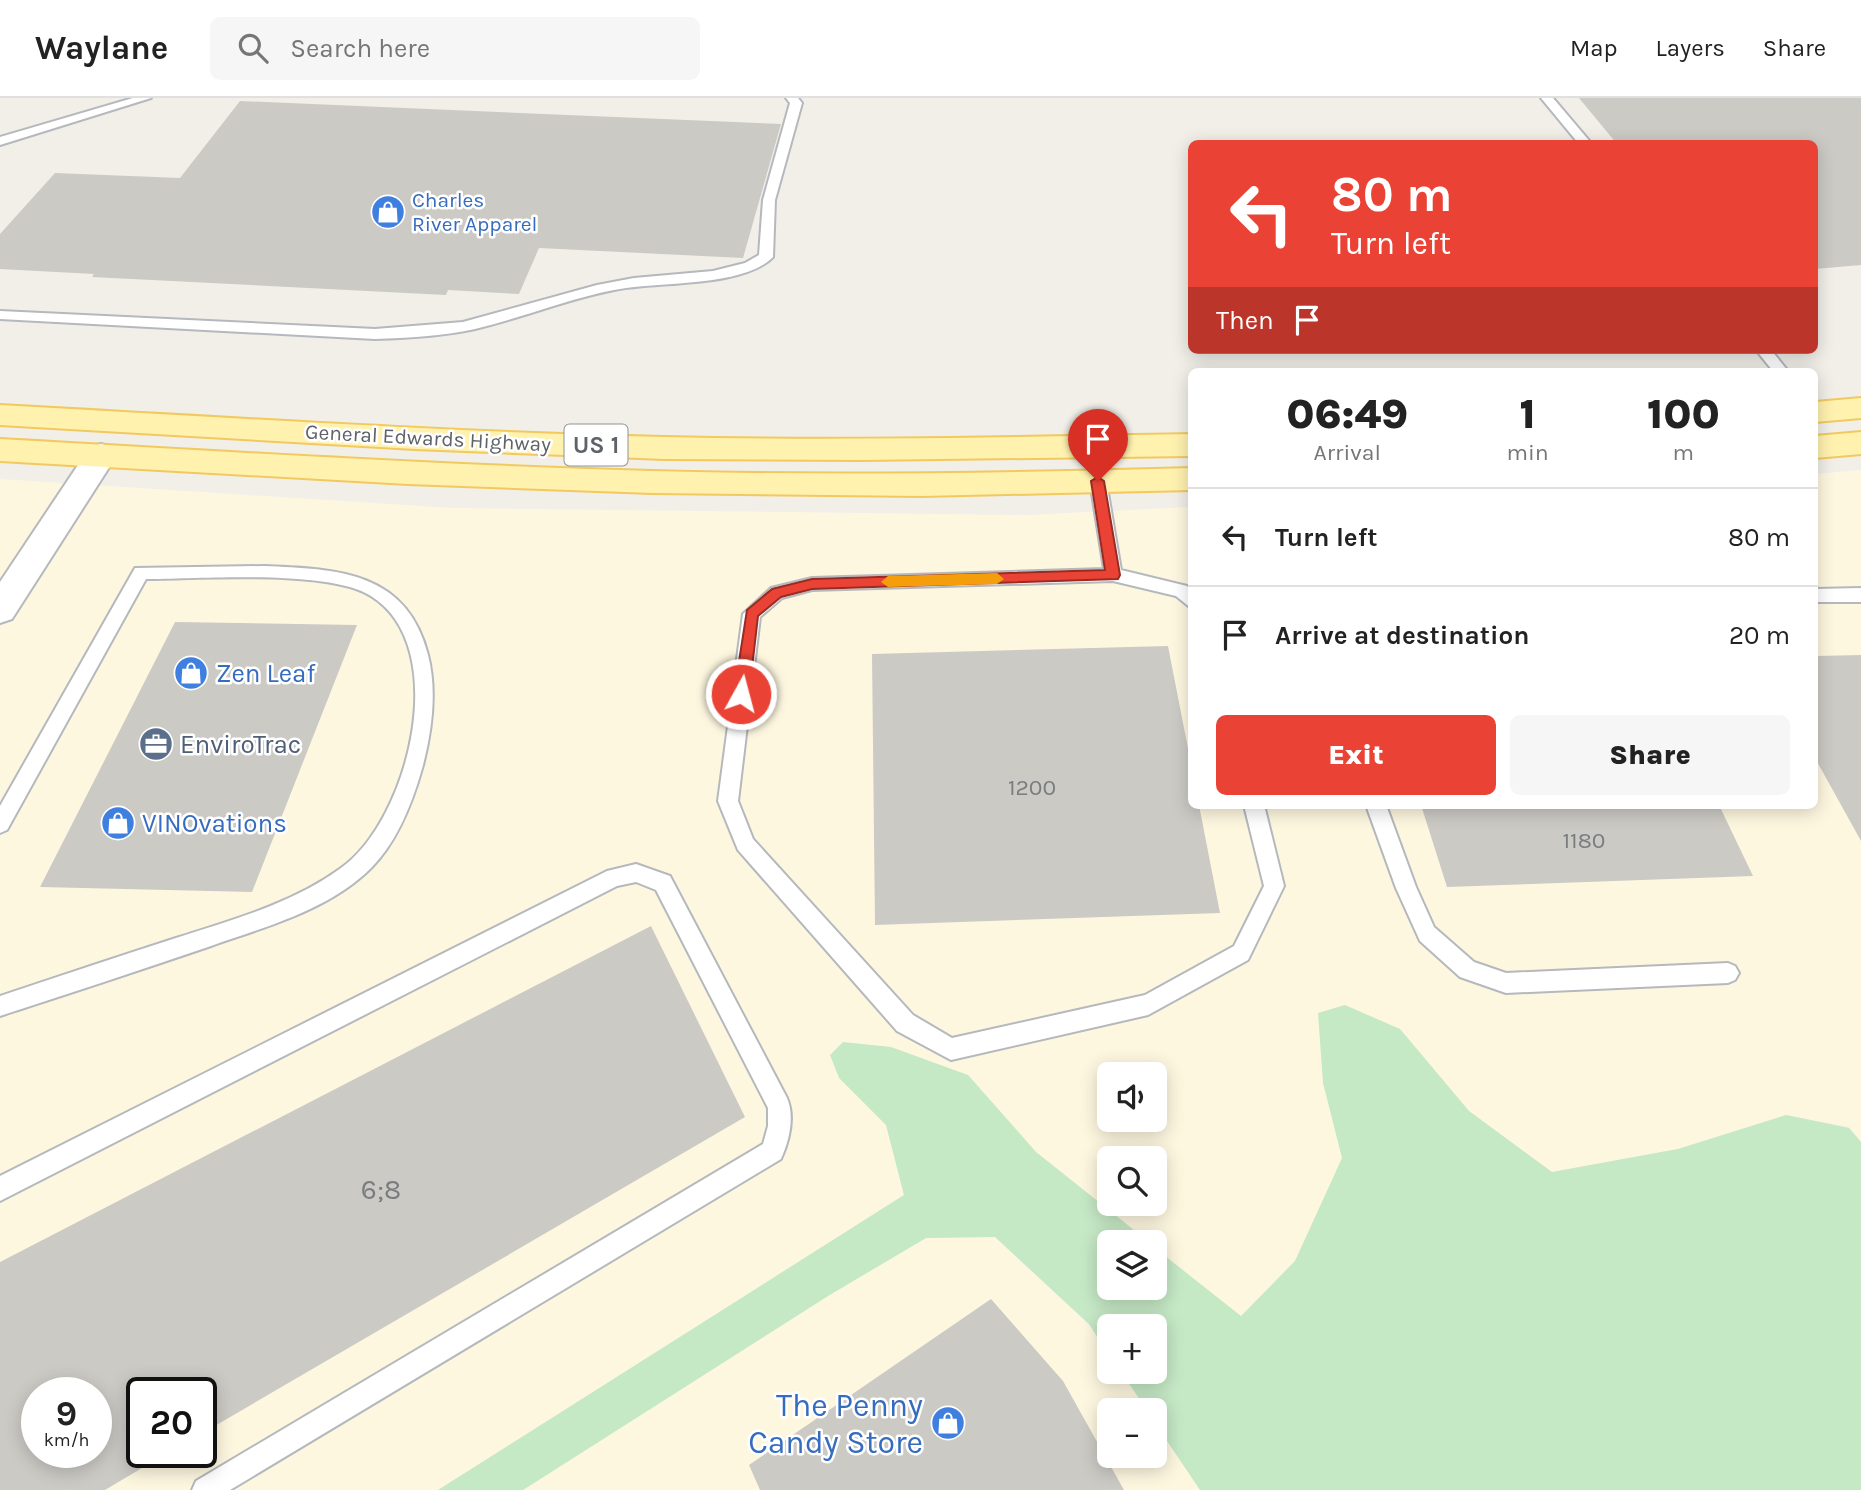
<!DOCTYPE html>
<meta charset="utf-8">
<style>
:root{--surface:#fff;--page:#f6f6f6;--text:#222;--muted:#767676;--line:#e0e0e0;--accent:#ea4335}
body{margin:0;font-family:Karla,sans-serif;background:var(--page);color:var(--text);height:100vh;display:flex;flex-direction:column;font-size:26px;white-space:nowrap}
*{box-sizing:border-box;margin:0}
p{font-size:23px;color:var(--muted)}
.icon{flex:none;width:38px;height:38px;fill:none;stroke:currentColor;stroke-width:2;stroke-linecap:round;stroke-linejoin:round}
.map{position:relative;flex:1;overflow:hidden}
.sheet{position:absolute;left:1188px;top:270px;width:630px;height:441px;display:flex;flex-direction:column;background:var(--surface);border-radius:10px;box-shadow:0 4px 18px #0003}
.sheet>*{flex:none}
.banner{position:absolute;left:1188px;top:42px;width:630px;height:214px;border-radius:10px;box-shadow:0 4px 18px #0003;background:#ea4335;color:#fff;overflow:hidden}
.controls{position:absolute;left:1097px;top:964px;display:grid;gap:14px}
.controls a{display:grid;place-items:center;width:70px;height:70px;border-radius:10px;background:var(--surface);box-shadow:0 4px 18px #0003;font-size:35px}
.speed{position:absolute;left:21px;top:1279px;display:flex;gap:14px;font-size:35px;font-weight:700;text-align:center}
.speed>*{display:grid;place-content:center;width:91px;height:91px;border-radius:50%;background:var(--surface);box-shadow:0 4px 18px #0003;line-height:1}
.speed small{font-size:18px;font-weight:400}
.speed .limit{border:4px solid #111;border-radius:10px;background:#fff;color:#111}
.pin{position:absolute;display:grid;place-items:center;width:60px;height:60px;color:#fff;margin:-72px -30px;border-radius:50% 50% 50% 0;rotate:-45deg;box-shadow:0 0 7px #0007}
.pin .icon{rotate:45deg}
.me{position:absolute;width:77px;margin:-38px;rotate:7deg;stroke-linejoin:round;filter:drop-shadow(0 0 5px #0008)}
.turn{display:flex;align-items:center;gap:24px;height:147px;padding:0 28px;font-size:32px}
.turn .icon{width:91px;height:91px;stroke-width:2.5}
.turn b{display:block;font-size:49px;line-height:60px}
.then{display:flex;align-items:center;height:66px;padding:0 28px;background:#0003;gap:14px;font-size:26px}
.eta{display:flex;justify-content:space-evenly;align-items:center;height:119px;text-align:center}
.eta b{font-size:42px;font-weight:800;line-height:49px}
.action{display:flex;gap:14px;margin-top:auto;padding:14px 28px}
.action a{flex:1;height:80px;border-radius:10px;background:var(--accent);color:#fff;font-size:28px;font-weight:800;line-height:80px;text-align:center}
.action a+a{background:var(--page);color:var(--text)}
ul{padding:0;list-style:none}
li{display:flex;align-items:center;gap:21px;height:98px;padding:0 28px;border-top:2px solid var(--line)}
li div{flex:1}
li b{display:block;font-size:26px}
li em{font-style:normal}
header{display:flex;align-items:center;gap:42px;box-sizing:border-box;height:98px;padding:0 35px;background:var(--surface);border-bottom:2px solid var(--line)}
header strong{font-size:33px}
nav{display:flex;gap:38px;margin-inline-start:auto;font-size:24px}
.search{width:490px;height:63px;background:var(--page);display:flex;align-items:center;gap:18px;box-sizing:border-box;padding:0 24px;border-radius:10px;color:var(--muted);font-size:26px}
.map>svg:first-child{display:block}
.commercial{fill:#fef7e0;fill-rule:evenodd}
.green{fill:#c5e8c5}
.building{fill:#cccac5;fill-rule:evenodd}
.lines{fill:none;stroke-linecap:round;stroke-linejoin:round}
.lane-casing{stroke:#b5b8bc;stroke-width:4}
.street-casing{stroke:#b5b8bc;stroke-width:4}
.primary-casing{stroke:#f2c960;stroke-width:4}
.lane{fill:#fff;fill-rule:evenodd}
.street{fill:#fff;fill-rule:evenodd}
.primary{fill:#fff2af;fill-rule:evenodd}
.route{fill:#ea4335;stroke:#982c22;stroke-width:2}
.slow{fill:#f59e0b}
.labels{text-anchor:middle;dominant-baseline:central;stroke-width:5;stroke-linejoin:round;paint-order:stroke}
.far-shop-label{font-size:21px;fill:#366cbe;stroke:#fff;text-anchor:start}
.far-street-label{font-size:21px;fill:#5f6368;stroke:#fff}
.number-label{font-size:23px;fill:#7a7d7f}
.shield{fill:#fff;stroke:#8f9295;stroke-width:2}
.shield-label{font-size:24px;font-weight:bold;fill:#5f6368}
.shop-label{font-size:26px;fill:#366cbe;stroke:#fff;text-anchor:start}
.service-label{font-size:26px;fill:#4e5e75;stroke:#fff;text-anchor:start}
.near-number-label{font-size:28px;fill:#7a7d7f}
.near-shop-label{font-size:32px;fill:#366cbe;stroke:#fff;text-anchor:end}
</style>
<header>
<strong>Waylane</strong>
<div class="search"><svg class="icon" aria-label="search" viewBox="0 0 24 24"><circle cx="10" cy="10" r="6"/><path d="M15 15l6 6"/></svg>Search here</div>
<nav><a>Map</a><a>Layers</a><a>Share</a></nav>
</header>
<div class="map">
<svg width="1861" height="1392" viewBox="0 0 1861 1392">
<rect width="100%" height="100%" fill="#f1efe8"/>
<path class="commercial" d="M1861,372V1044L1849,1029L1786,1017L1678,1051L1552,1074L1469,1013L1400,931L1323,985L1343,1060L1295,1163L1241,1219L1155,1150V1144H1149L1036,1054L968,977L839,979L886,1027L904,1097L438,1392H0V381L452,410L1027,417L1192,409V707H1815V376ZM1110,976H1155V1022H1110ZM1110,1060H1155V1106H1110ZM37,1295H96V1354H37ZM142,1295H201V1354H142Z
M995,1139L1089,1227L1109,1257L1110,1274H1121L1147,1312H1110V1358H1155V1325L1200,1392H523L828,1198L926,1140Z"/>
<path class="green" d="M1345,907L1400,931L1469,1013L1552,1074L1678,1051L1786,1017L1849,1030L1861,1044V1392H1200L1155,1325V1312H1147L1121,1274H1155V1228H1110L1109,1257L1089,1226L995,1139L926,1140L828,1198L523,1392H438L904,1097L886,1027L839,980L830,957L843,944L891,949L968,977L1036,1054L1149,1144H1110V1190H1155V1150L1241,1218L1295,1163L1342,1060L1323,985L1318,915Z"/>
<path class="building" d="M1579,0H1861V167L1815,171V46H1617Z
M240,3L781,26L743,160L539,150L519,196L448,192L446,197L92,179L94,176L0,171V136L55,75L180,80Z
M175,524L357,527L252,794L40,789Z
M1168,548L1192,671V707H1199L1220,815L875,827L872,556Z
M1861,557V743L1815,660V558Z
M1421,707H1719L1753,778L1447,789Z
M651,828L745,1019L201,1336V1295H142V1354H169L105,1392H0V1164ZM37,1295H96V1354H37Z
M991,1201L1063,1283L1124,1392H760L749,1367Z"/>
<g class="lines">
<g class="lane-casing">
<path id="lane" d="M133,0H151L0,47V39Z
M786,0H798L802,5L775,102L773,159C743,190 656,183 614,192C567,201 522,220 475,231C442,238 409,240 375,241L0,221V213L375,231L463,224L597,187L634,180L713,173L745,165L759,157L763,102L790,5Z
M1541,0H1553L1592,46H1579Z
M1756,252H1771L1788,273H1773Z
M1098,377L1106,383L1121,472L1187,488L1192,493V511L1176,498L1113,483L812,492L782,500L760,519L738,703L753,741L913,917L952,940L1145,897L1234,848L1264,788L1244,707H1264L1284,788L1248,862L1148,917L951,962L897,933L738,752L718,703L743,516L771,490L812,480L1104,471L1090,383Z
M264,468C337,471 407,473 428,557C437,592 432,632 423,667C413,703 398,743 371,770C329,812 265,829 211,848C141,872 70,895 0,918V898C59,878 117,859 176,840C233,822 293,805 341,770C408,723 453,549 371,498C329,471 198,481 146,481L7,732L0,735V708L135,470Z
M1861,490V504H1815V491Z
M1366,707H1386L1416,789L1434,829L1474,864L1506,875L1728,865L1735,868L1739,875L1735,882L1728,885L1506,895L1460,879L1420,843L1396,790Z
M636,766L670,778L787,1000C795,1019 789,1043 781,1061L230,1392H192L196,1383L763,1046L768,1028V1010L656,792L636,784L617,788L0,1103V1078L607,773Z"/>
</g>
<g class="street-casing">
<path id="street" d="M101,346L112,349L117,357L12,521L0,525V484L90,349Z"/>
</g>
<g class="primary-casing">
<path id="primary" d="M1861,300V320L1815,324V304Z
M0,307C221,319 443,334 664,339C840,343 1016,339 1192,336V358L862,362L664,361L415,351L0,327Z
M1861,334V356L1815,360V338Z
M0,341C217,353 435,367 652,373C832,378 1012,375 1192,370V392L922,398L652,395L408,386L0,363Z"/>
</g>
<use href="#lane" class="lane"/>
<use href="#street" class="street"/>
<use href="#primary" class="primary"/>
</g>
<path class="route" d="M1098,379L1104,383L1120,477L1118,481L812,491L781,499L758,518L749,596L741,602L736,601L734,596L747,512L772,491L812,481L1105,472L1091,383Z"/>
<path class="slow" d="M997,475L1004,481L997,486L888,489L881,484L888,478Z"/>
<defs>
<g id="shop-disc" transform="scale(1.75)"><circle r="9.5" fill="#3f7fe0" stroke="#fff"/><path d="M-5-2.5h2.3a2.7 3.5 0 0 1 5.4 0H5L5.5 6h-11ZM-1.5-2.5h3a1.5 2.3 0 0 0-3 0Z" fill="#fff"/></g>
<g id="office-disc" transform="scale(1.75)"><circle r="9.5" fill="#5c6f8a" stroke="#fff"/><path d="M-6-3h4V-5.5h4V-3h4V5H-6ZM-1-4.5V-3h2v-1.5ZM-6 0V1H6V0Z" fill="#fff"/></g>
</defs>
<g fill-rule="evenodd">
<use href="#shop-disc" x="388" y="114"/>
<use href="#shop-disc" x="191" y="575"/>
<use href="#office-disc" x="156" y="646"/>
<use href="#shop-disc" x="118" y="725"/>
<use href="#shop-disc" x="948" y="1325"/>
</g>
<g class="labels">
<g class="far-shop-label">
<text x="412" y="102">Charles<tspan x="412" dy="24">River Apparel</tspan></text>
</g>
<g class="far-street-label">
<text transform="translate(428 340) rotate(3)">General Edwards Highway</text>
</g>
<g class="number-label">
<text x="1032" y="689">1200</text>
<text x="1584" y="742">1180</text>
</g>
<rect class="shield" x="564.5" y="326.5" width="63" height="41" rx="5"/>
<g class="shield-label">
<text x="596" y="347">US 1</text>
</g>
<g class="shop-label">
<text x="216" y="575">Zen Leaf</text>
<text x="142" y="725">VINOvations</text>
</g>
<g class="service-label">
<text x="180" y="646">EnviroTrac</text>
</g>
<g class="near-number-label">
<text x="381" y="1091">6;8</text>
</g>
<g class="near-shop-label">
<text x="923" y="1307">The Penny<tspan x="923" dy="37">Candy Store</tspan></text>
</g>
</g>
</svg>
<div class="controls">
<a><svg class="icon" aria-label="sound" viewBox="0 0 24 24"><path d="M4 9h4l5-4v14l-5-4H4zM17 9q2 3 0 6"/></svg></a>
<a><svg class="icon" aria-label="search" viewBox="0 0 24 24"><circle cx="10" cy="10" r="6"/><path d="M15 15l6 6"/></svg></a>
<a><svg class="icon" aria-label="layers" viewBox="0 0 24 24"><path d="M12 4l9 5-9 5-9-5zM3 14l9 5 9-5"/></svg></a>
<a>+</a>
<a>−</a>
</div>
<div class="speed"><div>9<small>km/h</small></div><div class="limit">20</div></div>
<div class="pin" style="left:1098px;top:383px;background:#d93025"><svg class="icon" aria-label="arrive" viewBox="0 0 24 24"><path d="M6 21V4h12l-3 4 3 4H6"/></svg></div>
<svg class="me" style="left:741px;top:596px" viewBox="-20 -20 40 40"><circle r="17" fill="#ea4335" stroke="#fff" stroke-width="3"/><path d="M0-11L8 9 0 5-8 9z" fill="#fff"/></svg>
<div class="banner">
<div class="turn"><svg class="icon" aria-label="left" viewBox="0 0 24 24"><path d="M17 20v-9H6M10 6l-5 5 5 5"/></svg><div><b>80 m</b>Turn left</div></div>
<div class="then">Then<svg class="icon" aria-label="arrive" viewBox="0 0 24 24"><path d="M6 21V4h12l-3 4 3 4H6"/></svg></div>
</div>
<section class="sheet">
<div class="eta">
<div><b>06:49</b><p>Arrival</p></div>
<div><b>1</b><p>min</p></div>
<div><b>100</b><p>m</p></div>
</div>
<ul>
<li><svg class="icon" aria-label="left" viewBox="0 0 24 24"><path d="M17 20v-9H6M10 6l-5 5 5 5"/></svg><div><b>Turn left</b></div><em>80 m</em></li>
<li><svg class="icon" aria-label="arrive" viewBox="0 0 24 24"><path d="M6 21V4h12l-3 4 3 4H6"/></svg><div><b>Arrive at destination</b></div><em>20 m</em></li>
</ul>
<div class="action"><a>Exit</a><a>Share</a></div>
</section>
</div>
